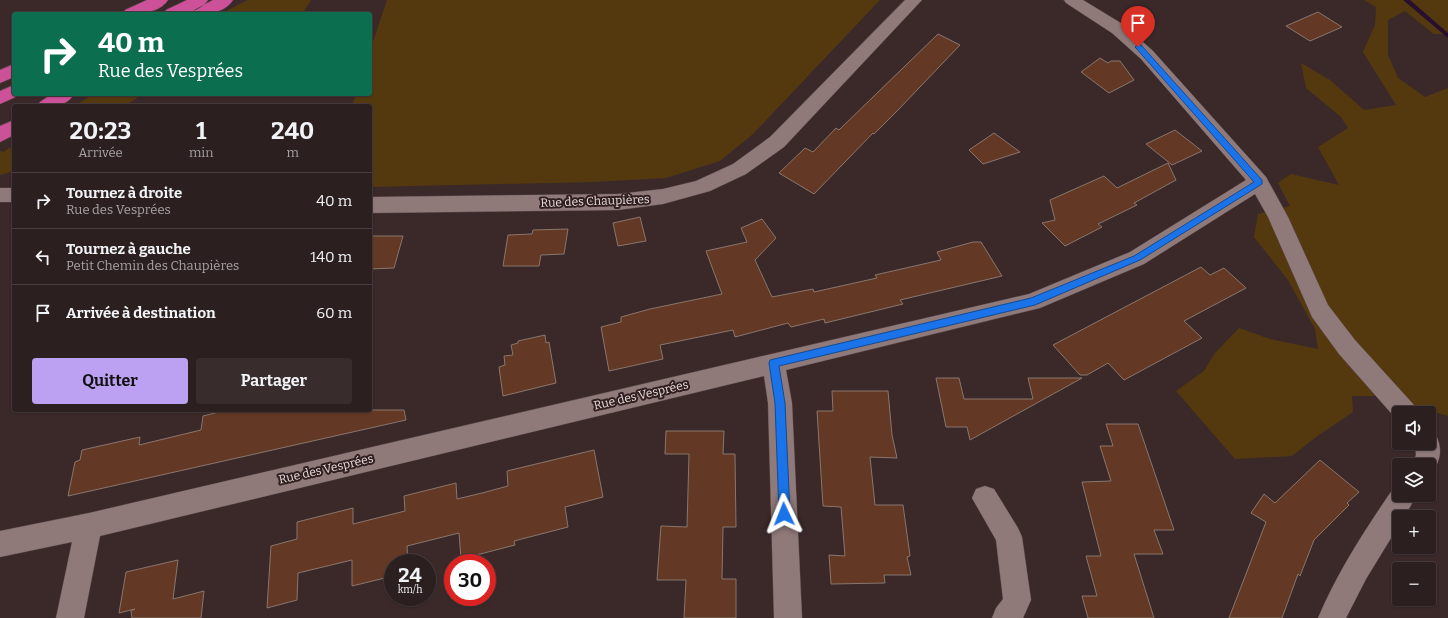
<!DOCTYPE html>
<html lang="fr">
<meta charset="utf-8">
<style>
:root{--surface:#2c1f20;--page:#382c2d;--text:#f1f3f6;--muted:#a6a2a5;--line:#483d3e;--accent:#bca0f2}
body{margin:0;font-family:Bitter,serif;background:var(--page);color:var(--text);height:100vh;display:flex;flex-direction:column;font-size:15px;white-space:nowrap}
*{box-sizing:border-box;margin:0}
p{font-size:13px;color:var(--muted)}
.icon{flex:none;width:22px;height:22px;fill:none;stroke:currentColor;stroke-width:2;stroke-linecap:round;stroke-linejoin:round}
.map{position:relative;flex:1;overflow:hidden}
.drawer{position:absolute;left:12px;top:104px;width:360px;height:308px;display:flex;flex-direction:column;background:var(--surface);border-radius:4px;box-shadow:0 1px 3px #0004,0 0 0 1px var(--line)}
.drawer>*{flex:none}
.hud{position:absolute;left:12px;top:12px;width:360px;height:84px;border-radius:4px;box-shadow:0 1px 3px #0004,0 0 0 1px var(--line);background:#0b6e4f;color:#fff;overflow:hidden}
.controls{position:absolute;left:1392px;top:406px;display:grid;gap:8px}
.controls a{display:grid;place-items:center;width:44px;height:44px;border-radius:4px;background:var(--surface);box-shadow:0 1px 3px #0004,0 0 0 1px var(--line);font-size:20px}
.speed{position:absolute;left:384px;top:554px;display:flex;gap:8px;font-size:20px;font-weight:700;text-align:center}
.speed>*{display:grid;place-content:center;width:52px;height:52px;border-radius:50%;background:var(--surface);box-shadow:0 1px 3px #0004,0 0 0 1px var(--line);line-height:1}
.speed small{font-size:10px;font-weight:400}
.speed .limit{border:6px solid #d22;background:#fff;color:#111}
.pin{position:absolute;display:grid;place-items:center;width:34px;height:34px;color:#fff;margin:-41px -17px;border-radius:50% 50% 50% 0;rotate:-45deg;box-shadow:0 0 4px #0007}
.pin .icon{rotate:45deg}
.me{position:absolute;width:44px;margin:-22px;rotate:358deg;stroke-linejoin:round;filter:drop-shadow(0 0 3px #0008)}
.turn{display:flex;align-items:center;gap:14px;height:84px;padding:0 20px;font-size:18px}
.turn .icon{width:52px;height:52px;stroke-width:2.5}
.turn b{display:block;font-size:28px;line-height:34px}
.eta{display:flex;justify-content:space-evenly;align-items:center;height:68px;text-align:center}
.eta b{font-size:24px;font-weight:700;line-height:28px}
.primary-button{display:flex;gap:8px;margin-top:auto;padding:8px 20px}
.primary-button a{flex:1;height:46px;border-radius:4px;background:var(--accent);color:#111;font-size:16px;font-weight:700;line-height:46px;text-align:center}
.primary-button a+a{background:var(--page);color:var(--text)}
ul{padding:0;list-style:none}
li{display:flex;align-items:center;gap:12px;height:56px;padding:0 20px;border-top:1px solid var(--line)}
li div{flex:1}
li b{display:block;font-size:15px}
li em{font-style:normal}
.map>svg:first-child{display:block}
.green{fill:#54390f}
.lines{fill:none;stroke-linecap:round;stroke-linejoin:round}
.stream{fill:#280f2f;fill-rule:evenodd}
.building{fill:#633925;stroke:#89766d}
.street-casing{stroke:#554646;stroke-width:1}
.highway-casing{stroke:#554646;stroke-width:1}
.street{fill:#8f7979;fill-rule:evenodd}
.highway{fill:#cc5199;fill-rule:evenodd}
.route{fill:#1a73e8;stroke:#114b97}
.labels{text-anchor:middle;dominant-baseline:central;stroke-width:4;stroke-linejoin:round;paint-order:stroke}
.street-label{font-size:12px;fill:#e8dbdb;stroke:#311f20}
</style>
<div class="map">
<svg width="1448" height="618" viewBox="0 0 1448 618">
<rect width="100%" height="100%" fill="#3b292a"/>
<path class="green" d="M248,0H311L302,14H220Z
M387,0H880L753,134L720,161L666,178L593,182L370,187V106H352L356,94H370V51Z
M1364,0H1448V34H1434L1405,11L1388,20V55L1398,78L1425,97L1448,88V416L1382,396H1352L1353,412L1316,437L1292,456L1235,459L1176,391L1204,371L1215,353L1239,328L1270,339L1318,349L1315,329L1288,280L1254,237L1258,214L1290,206L1278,183L1291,174L1339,185L1318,147L1348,128L1341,117L1306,88L1301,63L1330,80L1364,110L1396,105L1363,52L1375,25L1376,7Z
M93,94H143L125,106H75Z
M14,145V171L0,175V151L3,152Z"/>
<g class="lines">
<path class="stream" d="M1403,0H1410L1448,33V38Z"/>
</g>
<path class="building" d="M1318,12L1342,27L1310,41L1286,26Z
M938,34L960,45L899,109L874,134L873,133L814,194L779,173L805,148L813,152L836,128L839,130Z
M1100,58L1108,63L1111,61H1120L1134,80L1109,93L1081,72Z
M1175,130L1202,151L1172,165L1146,144Z
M994,133L1020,152L983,164L969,150Z
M1168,163L1176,180L1134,203L1137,205L1098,224L1102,227L1065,246L1042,223L1055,220L1050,200L1104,176L1117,188Z
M640,217L646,241L618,246L613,223Z
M762,219L776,238L755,260L772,297L813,289L814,292L877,278L875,275L941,260L937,252L973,242H981L1002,276L900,300L903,304L825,323L824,319L791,327L788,323L735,337L733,330L660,345L663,359L609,371L601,327L621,322V317L650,309L722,294L706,251L747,242L741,228Z
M568,229L564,254L541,255L539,266H503L508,235L532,234L533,230Z
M370,236H403L394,268L370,269Z
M1201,267L1210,275L1224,268L1246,288L1184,321L1202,338L1124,380L1108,363L1087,375H1080L1053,345Z
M545,335L546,343L549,342L556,383L503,396L499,367L505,365L504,356L513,355L511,345L518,343V341Z
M936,378H959L964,399H1033L1028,378H1082L970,440L967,427H946Z
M832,391H888L892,435L897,458L870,457L875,505H903L910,556L907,557L911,575H884L885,583L831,584L829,555L845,556L841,507L823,506L817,411H833Z
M227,410H404L406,420L68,496L75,462L80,460L82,450L140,437L139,445L201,430L203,416Z
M1106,424H1138L1174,530H1154L1163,554H1134L1154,618H1088L1082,596H1097L1086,556H1101L1082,482L1111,481L1100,446H1113Z
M666,431H724L723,454H735L736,527H723L722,579H736V618H684L686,580H657L661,526L687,527L689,454H665Z
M594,450L603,497L565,507L568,527L514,541L515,545L461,559L459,533L407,546L408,563H393V576L352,586V560L298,573L297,600L267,608L271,546L297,539V522L353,508V524L405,511L404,496L456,483L457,499L482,493L508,486L507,471Z
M1320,460L1359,492L1347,503L1349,505L1314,540L1300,576L1298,574L1282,618H1229L1266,522L1251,513L1264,494L1275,503Z
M178,560L173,599L204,591L201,618H132L131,611L135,609L119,613L126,572Z"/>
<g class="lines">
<g class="street-casing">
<path id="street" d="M905,0H922L784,147L746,174L710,191L663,204L618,210L370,213V197L618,194L663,189L696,181L733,164L770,137Z
M1064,0H1083L1124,25L1153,51L1266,177L1288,217L1328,305L1355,340L1414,405L1418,413H1399V421H1398L1339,354L1312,317L1268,217L1255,194L1144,264L1040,308L786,370L792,403L802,618H774L768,403L764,376L100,536L84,618H56L72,542L0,557V531L89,513L1029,294L1130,252L1246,180L1141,59L1112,33L1066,3Z
M0,188H14V202H0Z
M1429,432L1436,435C1443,451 1440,458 1433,473L1429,475V465H1412L1416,455L1415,443H1429Z
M1399,485V495H1417L1404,517H1399V525L1366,579L1346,618H1318C1338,571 1366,528 1395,486Z
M985,486L994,489L1018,528L1022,537L1031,600L1023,618H992L996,608L1003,599L996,540L972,498L976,489Z"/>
</g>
<g class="highway-casing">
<path id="highway" d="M147,0H168C159,14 137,14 123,14L125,10Z
M187,0H208C199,14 179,14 164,14L166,10Z
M213,0H233C224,14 206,14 192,14L194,10Z
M14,64V77L0,83V70Z
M14,85V94H21L20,95L0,104V91Z
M52,94H74C66,108 51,106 37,106L40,102Z
M14,120V135L0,142V126Z"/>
</g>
<use href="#street" class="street"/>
<use href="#highway" class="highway"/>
</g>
<path class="route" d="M1138,44L1141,45L1262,180V184L1140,260L1035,305L779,366L785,403L790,514L788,518L784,519L780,518L779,514L775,403L769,363L770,360L1031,298L1134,256L1254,182L1136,48L1135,47Z"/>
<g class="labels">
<g class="street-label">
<text transform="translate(595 201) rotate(-2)">Rue des Chaupières</text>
<text transform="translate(641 395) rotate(-13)">Rue des Vesprées</text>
<text transform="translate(326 469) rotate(-13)">Rue des Vesprées</text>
</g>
</g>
</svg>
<div class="controls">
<a><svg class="icon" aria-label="sound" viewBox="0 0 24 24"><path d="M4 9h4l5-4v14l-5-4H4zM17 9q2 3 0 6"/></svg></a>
<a><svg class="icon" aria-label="layers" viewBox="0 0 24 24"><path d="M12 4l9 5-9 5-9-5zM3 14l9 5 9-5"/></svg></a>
<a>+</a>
<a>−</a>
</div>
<div class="speed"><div>24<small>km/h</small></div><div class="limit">30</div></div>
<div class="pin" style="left:1138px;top:47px;background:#d93025"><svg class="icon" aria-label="arrive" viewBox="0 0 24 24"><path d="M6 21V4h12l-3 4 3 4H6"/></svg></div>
<svg class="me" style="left:784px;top:514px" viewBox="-20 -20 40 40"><path d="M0-17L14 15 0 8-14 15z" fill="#1a73e8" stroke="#fff" stroke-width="4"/></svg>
<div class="hud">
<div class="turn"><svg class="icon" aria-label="right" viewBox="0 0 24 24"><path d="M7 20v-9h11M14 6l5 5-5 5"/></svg><div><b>40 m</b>Rue des Vesprées</div></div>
</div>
<section class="drawer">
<div class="eta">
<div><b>20:23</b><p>Arrivée</p></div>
<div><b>1</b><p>min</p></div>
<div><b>240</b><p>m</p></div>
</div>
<ul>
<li><svg class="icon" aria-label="right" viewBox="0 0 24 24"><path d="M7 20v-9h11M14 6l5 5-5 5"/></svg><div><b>Tournez à droite</b><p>Rue des Vesprées</p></div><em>40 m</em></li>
<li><svg class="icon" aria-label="left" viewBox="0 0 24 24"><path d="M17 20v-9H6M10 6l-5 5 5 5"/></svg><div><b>Tournez à gauche</b><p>Petit Chemin des Chaupières</p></div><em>140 m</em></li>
<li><svg class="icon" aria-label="arrive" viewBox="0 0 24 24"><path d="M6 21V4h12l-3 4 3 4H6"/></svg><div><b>Arrivée à destination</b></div><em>60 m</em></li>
</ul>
<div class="primary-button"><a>Quitter</a><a>Partager</a></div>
</section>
</div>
